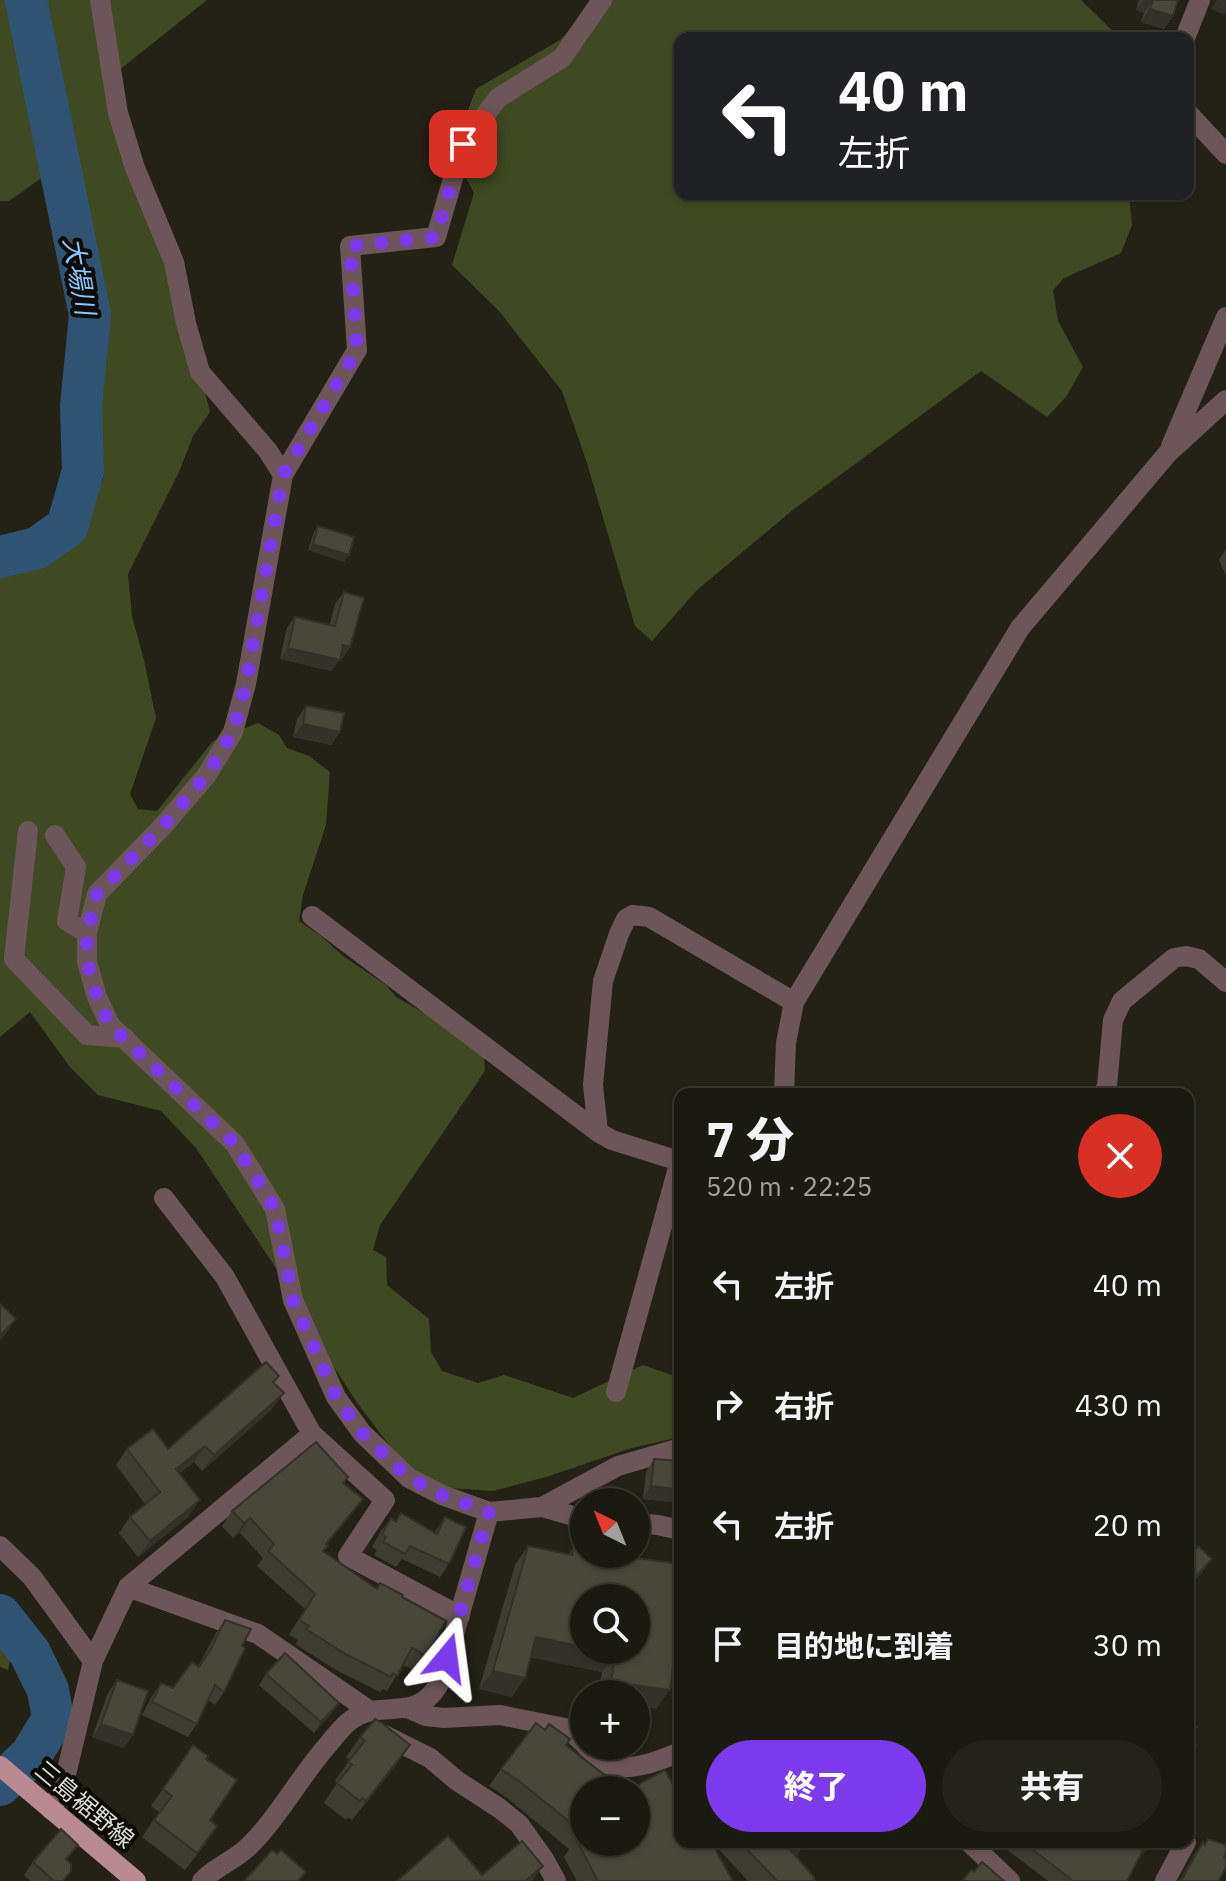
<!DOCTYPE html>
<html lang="ja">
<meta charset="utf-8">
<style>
:root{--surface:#1b1a10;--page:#242319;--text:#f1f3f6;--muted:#a0a19f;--line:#393830;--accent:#7c3aed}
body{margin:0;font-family:"IBM Plex Sans","Noto Sans JP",sans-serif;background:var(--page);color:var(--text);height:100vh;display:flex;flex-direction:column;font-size:30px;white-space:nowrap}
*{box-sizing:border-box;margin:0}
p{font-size:26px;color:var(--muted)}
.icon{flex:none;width:44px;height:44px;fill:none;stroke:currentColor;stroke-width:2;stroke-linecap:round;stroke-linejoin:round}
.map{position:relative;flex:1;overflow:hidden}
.panel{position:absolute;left:674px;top:1088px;width:520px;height:760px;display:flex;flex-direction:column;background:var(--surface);border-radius:16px;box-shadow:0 2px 6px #0004,0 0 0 2px var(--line)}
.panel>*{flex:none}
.hud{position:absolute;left:674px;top:32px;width:520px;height:168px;border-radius:16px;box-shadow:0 2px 6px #0004,0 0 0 2px var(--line);background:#202124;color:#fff;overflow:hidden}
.needle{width:52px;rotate:317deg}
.tools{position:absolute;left:570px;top:1488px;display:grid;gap:16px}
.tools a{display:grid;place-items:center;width:80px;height:80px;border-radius:50%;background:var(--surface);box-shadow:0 2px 6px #0004,0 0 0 2px var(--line);font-size:40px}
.pin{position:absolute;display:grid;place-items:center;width:68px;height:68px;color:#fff;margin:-34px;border-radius:16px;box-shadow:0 4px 12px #0006}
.me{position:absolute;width:88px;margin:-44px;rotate:16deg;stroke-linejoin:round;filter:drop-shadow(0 0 6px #0008)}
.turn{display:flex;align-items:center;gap:28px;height:168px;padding:0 32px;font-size:36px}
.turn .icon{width:104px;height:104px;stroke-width:2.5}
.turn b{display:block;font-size:56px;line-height:68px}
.round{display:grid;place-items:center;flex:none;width:84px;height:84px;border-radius:42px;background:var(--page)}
.overview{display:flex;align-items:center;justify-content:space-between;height:136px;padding:0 32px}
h1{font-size:48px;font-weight:800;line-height:60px}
.button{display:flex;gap:16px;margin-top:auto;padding:16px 32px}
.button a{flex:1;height:92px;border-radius:48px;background:var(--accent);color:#fff;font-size:32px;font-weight:800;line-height:92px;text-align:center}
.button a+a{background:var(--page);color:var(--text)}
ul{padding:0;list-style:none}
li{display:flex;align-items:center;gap:24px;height:120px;padding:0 32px}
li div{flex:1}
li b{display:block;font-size:30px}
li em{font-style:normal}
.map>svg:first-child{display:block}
.green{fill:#3f4a23}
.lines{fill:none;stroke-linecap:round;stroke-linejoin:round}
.river{stroke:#2f5473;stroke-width:42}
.minor{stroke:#6d5659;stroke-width:20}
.major{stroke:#b98a91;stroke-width:20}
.wall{fill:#3f3c32}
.shaded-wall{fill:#333129}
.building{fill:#49463a;stroke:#333129;stroke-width:2}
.route{stroke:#7c3aed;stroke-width:14;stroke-dasharray:0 25.2}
.labels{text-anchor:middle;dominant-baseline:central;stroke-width:8;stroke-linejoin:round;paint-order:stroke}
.street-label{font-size:24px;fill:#deddd5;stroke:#0c0b06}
.water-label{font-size:26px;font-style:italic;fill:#8bc7fc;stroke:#0c0b06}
</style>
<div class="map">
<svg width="1226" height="1881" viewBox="0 0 1226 1881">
<rect width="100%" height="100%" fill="#242216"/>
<path class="green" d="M0,0H207L113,75L198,364L210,412L193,436L179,472L128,574L132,616L144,660L156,718L130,794L138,809L157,811L213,741L258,723L279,735L287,748L309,756L330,772L326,825L303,895L299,921L321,936L343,956L386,985L396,997L431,1017L484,1056L485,1071L380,1225L373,1250L386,1257L387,1285L429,1319L431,1352L442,1371L478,1383L504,1375L573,1398L643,1365L680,1378V1437L632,1448L546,1477L493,1491L449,1488L405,1466L358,1404L330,1361L310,1319L196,1148L161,1111L98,1095L70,1067L30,1012L0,1037V567L59,547L103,480L76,285L55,199L40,179L9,201H0Z
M598,0H1081L1120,38H680V194H1129L1132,225L1121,253L1064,278L1053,290L1058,321L1083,367L1066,397L1047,417L981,371L794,509L697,590L652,641L635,626L587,463L562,391L499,311L452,265L474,193L452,152L476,89L560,40Z
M0,1627L12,1650L8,1670L0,1667Z"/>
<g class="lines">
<path class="river" d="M0,557L37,548L67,527L83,471L81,406L90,315L26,0
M0,1615L30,1653L48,1690L53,1719L31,1755L0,1785"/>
<path class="minor" d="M100,0L118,113L135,168L174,262L186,323L200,372L268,451L283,475L246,684L233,732L206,776L163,826L97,894L87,933V962L97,997L110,1025L235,1144L275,1209L293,1300L336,1397L362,1433L409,1478L442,1495L489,1512L542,1507L618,1466L680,1448
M1185,38L1200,0
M1188,113L1226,154
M1171,446L1226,317
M283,475L357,350L350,246L436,237L463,144L498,98L562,58L602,0
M28,831L14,959L87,1035L125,1038
M55,835L76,867L67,921L87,933
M312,916L598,1132
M784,1094L786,1043L794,1002L1020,628L1168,453L1226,400
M1103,1094L1107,1086L1113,1020L1122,1001L1174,958L1186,956L1199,959L1226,982
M679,1161L612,1140L598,1132L593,1085L603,981L619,934L626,919L633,915L649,917L794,1002
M164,1198L225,1277L312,1434
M616,1392L680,1161
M542,1507L584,1519
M636,1523L658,1525L680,1530
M0,1546L32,1577L93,1661
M128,1587L258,1634L370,1711
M410,1709L426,1716L444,1718L500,1715L565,1728L572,1732L584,1744
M384,1735L430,1758L456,1780L499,1808L519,1824L544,1859L556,1881
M586,1746C592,1752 597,1759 605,1763C628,1774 658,1761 680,1752
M51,1810L63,1787L93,1661L128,1587L312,1434L385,1500L348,1556L460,1616
M969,1842L1010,1881
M202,1881C215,1867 233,1861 247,1848C276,1821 299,1778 326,1747C334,1738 342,1726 351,1720C382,1697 418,1726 441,1680L489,1512
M1165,1881L1186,1842"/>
<path class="major" d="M0,1766L136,1881"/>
</g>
<path class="wall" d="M1139,0H1178L1173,16L1164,29L1141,22L1144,13L1136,10Z
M318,526L344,562L308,550L314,532Z
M1226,549V576L1219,560Z
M344,592L350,647L342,659L340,658L331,671L280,659L287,628L295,617L330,624L335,604Z
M306,706L340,732L331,745L293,737L297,719Z
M279,1376L274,1383L272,1409L202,1471L194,1462L179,1474L189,1516L138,1557L119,1533L130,1517L145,1504L116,1465L127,1449H168Z
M654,1459L680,1461V1503L643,1499L646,1472Z
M348,1477L344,1483L363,1499L327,1544L328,1546L324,1551L376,1589L380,1583L402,1597L426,1656L415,1671L403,1665L387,1691L383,1689L380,1692L336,1670L295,1644L298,1640L289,1635L305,1609L257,1566L263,1558L240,1533L233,1538L222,1526L232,1511Z
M401,1513L434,1533L445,1517L449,1564L440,1577L402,1559L396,1567L374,1555L377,1550L372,1547L381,1531L391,1518L396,1521Z
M1188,1545L1203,1571L1188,1588Z
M528,1546L569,1554L573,1547L670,1686L656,1709L636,1694H599L602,1672L531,1657L512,1697L479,1689L515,1565Z
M225,1620L242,1646L224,1692L215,1705L208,1700L197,1724L188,1737L142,1715L152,1696L161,1683L173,1688L198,1667L216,1633Z
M266,1674L339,1703L331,1714L314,1733L259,1685Z
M117,1680L124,1748L92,1737L108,1693Z
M545,1730L566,1745L584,1842L672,1783H678L680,1780V1842L733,1881H577L564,1857L569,1849L507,1798L489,1786L501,1769Z
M360,1737L410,1745L397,1764L352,1820L348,1817L346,1820L324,1803L337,1783L335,1781L350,1759L346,1757Z
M193,1745L206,1759L210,1820L206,1843L185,1870L142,1837L159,1812L151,1806Z
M1208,1839L1224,1858L1219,1881H1179L1194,1855L1203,1842L1204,1844Z
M712,1842H805L796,1857L814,1881H748Z
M1000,1842H1156L1140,1856L1127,1881H1048L1005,1848Z
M67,1860L64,1881H30L24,1875L33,1862Z"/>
<path class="shaded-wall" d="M1143,0H1153L1144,13L1136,10Z
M1217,0H1226V15L1211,9Z
M1150,9L1173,16L1164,29L1141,22Z
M313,544L349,555L344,562L308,550Z
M343,645L350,647L342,659L335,657Z
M288,648L340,660L331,671L280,659Z
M303,724L340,732L331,745L293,737Z
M16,1319L2,1339L0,1341V1336Z
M284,1393L272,1409L202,1471L214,1455Z
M205,1446L194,1462L164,1485L176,1469Z
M651,1486L680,1490V1503L643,1499Z
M363,1499L352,1514L315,1559L326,1544Z
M200,1500L189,1516L138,1557L150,1541Z
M250,1518L240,1533L233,1538L244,1523Z
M1212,1559L1203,1571L1188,1588L1195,1577Z
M536,1637L584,1647V1650H601L615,1653L602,1672L523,1656Z
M673,1666L680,1667V1688L660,1685Z
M493,1671L525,1678L512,1697L479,1689Z
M611,1682L670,1690L656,1709L636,1706V1694H602Z
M339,1703L331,1714L314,1733L321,1722Z
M101,1724L133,1735L124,1748L92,1737Z
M410,1745L397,1764L352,1820L366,1801Z
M1150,1842H1156L1135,1860L1144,1848Z
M805,1844L793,1861L791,1851Z
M543,1866L532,1881H525Z"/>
<path class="building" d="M1153,0H1178L1173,16L1150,9Z
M318,526L354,537L349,555L313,544Z
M344,592L364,598L350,647L343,645L340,660L288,648L295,617L335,626Z
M306,706L344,713L340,732L303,724Z
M0,1304L16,1319L0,1336Z
M266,1362L279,1376L273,1382L284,1393L214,1455L205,1446L176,1469L200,1500L150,1541L130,1517L160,1492L127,1449L153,1429L168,1449Z
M316,1442L348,1477L343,1483L363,1499L326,1544L328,1546L323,1551L377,1589L380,1583L403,1595L402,1597L446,1621L426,1656L412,1648L397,1676L393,1673L391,1677L347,1655L306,1629L309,1626L299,1620L315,1594L268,1551L274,1544L250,1518L244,1523L232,1511Z
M654,1459L680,1461V1490L651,1486Z
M401,1513L437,1534L445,1517L466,1527L449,1564L410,1546L405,1554L383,1542L386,1537L382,1534L391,1518L396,1522Z
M1188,1545L1194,1551L1198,1546L1212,1559L1195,1577L1188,1571Z
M528,1546L572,1555L573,1547L584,1549V1554H608L629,1558V1557L680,1564V1667L673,1666L670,1690L611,1682L615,1653L601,1650H636V1598H584V1647L536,1637L525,1678L493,1671Z
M225,1620L251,1629L242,1646L245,1648L224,1692L215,1685L197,1724L152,1702L161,1683L173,1688L192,1662L199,1667L212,1647Z
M285,1653L339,1703L321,1722L266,1674Z
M117,1680L148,1691L133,1735L101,1724Z
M375,1719L382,1723L410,1745L366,1801L362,1798L360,1801L337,1783L352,1765L348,1762L365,1741L360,1737Z
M1188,1719L1197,1727L1188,1737Z
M536,1723L545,1730L549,1724L570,1739L566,1745L624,1790H584V1842H636V1790H629L665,1770L672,1783L677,1781L680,1787V1842H711L733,1881H598L576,1839L582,1832L519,1781L501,1769Z
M1188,1738L1196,1745L1188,1755Z
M193,1745L208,1756L206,1759L237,1780L210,1820L217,1826L197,1853L154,1820L172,1796L163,1789Z
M61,1829L78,1845L66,1859L71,1864V1871L63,1881H54L33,1862Z
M448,1836L482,1875L522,1841L543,1866L525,1881H397Z
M1208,1839L1226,1845V1851L1224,1858H1226V1867L1219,1881H1181L1203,1842L1205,1845Z
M740,1842H805V1844L791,1851L814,1877V1881H777Z
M1023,1842H1150L1144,1848L1127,1881H1073Z
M272,1850L277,1854L281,1850L306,1872L298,1881H244Z
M982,1862L1004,1881H962L971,1870L974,1872Z"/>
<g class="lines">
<path class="route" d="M447,1658L489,1512L442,1495L409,1478L362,1433L336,1397L293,1300L275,1209L235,1144L110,1025L97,997L87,962V933L97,894L163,826L206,776L233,732L246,684L283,475L357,350L350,246L436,237L463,144"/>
</g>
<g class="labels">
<g class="street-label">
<text transform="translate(85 1804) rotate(40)">三島裾野線</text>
</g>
<g class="water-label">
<text transform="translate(80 276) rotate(80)">大場川</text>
</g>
</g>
</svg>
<div class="tools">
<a><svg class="needle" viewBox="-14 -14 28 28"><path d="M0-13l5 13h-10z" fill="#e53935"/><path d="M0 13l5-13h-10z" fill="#a0a19f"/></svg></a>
<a><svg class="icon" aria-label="search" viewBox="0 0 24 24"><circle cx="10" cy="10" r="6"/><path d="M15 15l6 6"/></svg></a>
<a>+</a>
<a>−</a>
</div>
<div class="pin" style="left:463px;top:144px;background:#d93025"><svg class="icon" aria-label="arrive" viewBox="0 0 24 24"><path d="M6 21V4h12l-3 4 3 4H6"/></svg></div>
<svg class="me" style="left:447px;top:1658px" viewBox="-20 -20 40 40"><path d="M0-17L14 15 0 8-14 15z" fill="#7c3aed" stroke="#fff" stroke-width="4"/></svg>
<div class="hud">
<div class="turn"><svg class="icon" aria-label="left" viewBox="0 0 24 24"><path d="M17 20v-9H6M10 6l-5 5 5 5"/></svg><div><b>40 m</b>左折</div></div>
</div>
<section class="panel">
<div class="overview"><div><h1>7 分</h1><p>520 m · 22:25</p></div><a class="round" style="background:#d93025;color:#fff"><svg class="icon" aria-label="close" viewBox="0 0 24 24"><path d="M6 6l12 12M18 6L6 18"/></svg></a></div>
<ul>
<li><svg class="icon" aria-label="left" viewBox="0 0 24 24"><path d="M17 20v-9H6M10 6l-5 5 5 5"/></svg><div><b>左折</b></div><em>40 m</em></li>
<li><svg class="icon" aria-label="right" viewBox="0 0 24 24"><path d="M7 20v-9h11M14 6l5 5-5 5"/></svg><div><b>右折</b></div><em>430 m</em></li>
<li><svg class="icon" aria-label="left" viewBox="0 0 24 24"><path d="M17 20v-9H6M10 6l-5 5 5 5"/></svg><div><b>左折</b></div><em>20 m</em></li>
<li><svg class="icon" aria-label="arrive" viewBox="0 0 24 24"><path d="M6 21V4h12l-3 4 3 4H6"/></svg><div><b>目的地に到着</b></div><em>30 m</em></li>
</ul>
<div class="button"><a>終了</a><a>共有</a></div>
</section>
</div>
